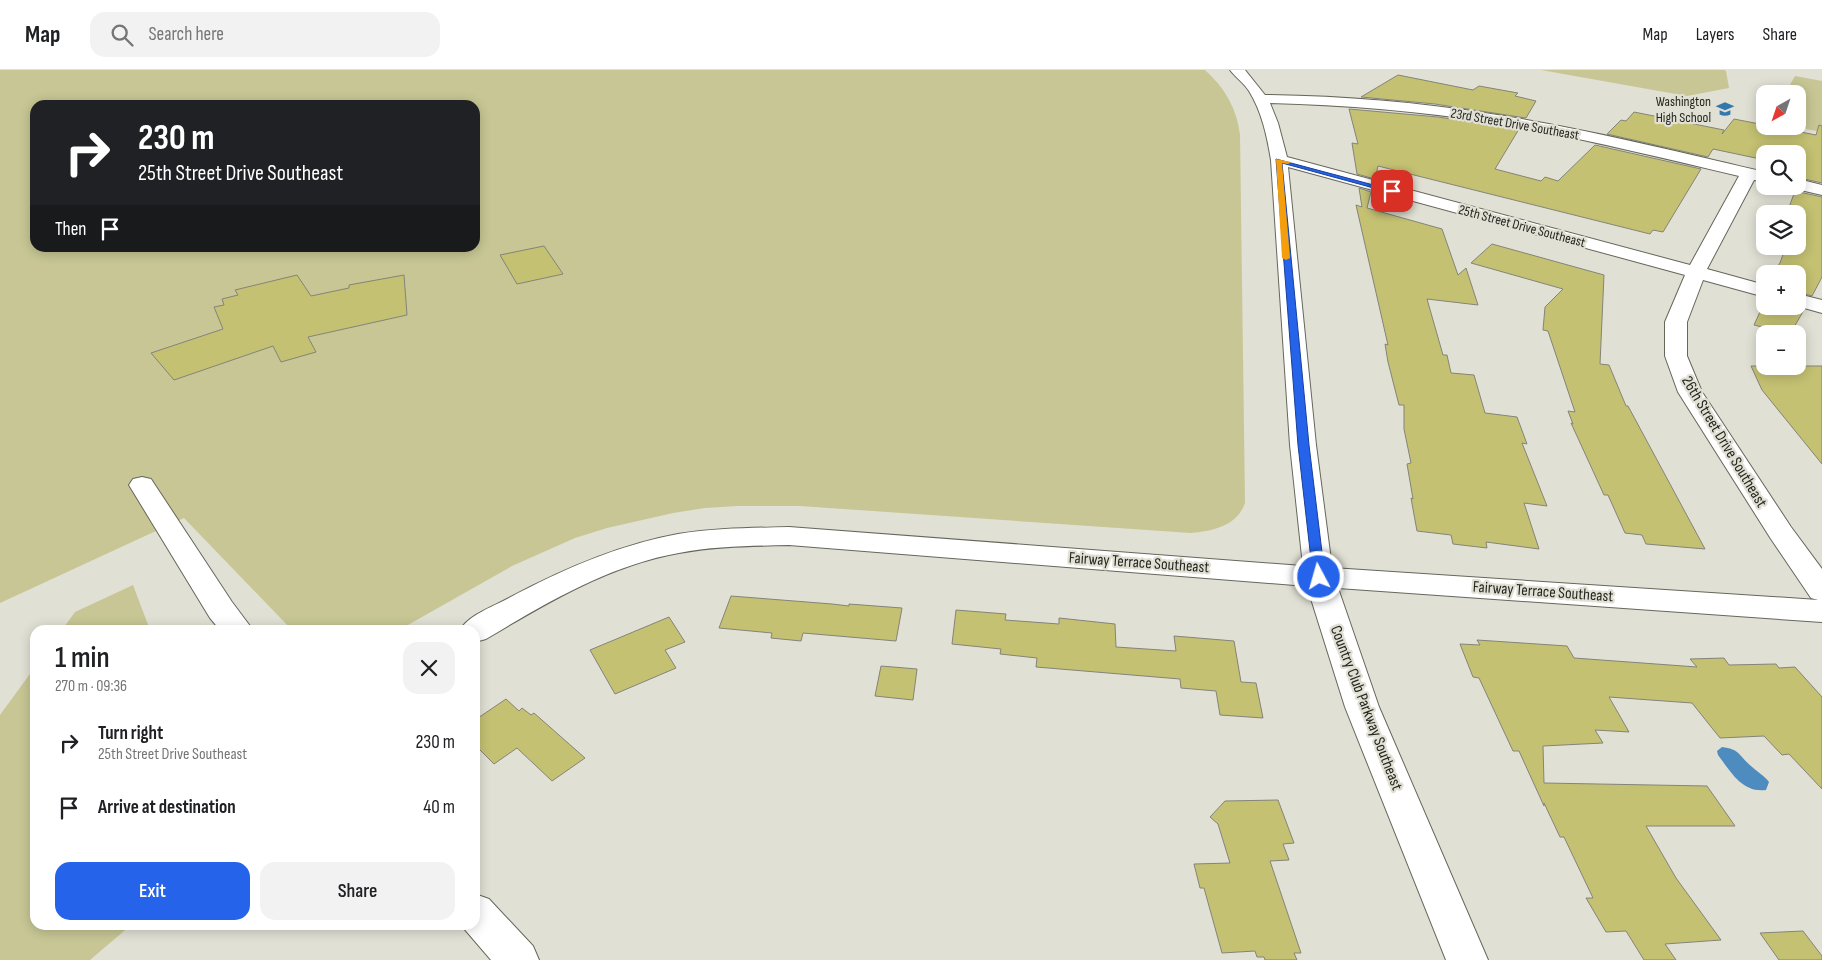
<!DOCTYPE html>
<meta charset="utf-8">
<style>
:root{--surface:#fff;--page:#f2f2f2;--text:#202124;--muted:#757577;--line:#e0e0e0;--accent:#2563eb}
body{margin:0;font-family:"Sofia Sans Condensed",sans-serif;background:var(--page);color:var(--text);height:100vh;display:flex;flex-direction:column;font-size:19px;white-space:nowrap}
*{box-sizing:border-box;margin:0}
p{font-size:16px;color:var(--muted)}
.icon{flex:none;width:28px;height:28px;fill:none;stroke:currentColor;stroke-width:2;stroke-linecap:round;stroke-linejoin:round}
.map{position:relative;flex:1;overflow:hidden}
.drawer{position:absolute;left:30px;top:555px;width:450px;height:305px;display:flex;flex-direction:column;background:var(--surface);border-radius:15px;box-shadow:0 2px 12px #0003}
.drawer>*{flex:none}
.banner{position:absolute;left:30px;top:30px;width:450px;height:152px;border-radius:15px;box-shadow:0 2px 12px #0003;background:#202124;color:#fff;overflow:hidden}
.needle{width:32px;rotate:220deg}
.buttons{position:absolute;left:1756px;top:15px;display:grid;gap:10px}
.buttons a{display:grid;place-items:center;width:50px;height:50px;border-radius:10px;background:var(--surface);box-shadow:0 2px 12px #0003;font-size:25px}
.pin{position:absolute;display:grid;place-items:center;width:42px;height:42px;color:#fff;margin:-21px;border-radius:10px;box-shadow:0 2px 8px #0006}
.me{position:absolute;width:55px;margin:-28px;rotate:354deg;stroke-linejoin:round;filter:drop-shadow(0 0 4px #0008)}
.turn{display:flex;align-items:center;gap:18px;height:105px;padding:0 25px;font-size:22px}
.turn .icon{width:65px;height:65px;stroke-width:2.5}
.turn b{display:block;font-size:35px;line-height:42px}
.then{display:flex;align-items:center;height:48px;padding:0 25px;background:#0003;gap:10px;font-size:19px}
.round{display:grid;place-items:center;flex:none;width:52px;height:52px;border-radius:15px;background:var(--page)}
.overview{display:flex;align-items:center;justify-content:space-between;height:85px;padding:0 25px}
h1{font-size:30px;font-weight:600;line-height:38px}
.primary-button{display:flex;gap:10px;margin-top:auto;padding:10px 25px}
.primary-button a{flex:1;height:58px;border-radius:15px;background:var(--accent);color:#fff;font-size:20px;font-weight:600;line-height:58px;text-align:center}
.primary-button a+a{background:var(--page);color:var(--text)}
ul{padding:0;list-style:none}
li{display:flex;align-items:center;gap:15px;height:65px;padding:0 25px}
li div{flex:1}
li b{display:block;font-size:19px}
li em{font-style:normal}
header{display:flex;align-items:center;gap:30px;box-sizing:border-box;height:70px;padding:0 25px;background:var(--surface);border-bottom:1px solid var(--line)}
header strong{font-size:24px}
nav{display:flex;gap:28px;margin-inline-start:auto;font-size:18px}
.search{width:350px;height:45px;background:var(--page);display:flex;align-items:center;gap:12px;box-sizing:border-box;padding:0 18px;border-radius:15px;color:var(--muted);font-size:19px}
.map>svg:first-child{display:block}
.green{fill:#c7c694;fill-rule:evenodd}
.water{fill:#4e8cbf}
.building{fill:#c4c173;stroke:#848479}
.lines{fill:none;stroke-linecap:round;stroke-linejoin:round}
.street-casing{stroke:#66665b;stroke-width:2}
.street{fill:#fff;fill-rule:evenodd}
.route{fill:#2563eb;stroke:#184099}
.slow{fill:#f59e0b}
.labels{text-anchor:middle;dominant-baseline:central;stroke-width:4.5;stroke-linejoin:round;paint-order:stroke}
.far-poi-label{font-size:14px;fill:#262621;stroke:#e0e0d4;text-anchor:end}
.far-street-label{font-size:14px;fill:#262621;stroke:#e0e0d4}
.street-label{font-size:16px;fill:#262621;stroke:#e0e0d4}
</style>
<header>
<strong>Map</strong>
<div class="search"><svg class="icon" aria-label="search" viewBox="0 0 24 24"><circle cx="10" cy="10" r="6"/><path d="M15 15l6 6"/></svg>Search here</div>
<nav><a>Map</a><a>Layers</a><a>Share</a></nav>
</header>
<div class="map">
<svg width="1822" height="890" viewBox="0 0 1822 890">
<rect width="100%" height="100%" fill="#e0e0d4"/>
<path class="green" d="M0,0H1205C1225,18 1237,39 1240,65L1245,433C1237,456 1213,461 1191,463L800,436H737L705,438L673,443L607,458L575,468L512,496L399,560H292L184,448L0,533ZM35,35H475V178H35Z
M1541,0H1724L1726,1L1729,18L1687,26Z
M1795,6L1822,11V62L1790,56H1798V24H1785Z
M133,515L150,560H62L75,542Z
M35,597V855H131L90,890H0V645Z"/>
<path class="water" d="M1722,677C1740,679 1739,686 1751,696C1757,702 1764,705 1769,712L1766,720C1742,723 1731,702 1718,685L1717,681Z"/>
<path class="building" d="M1398,5L1473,20L1479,16L1518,23L1515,26L1536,31L1526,48L1435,34L1361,27Z
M1349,39L1438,47L1519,59L1495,99L1541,111L1545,107L1558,111L1595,75L1701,99L1663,162L1653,160L1650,164L1378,96L1375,109L1357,104L1352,73L1358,74Z
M1634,42L1724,60L1722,64L1734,49L1816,65L1819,55L1822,56V113L1800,108L1803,98L1798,97V84H1765V90L1713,79L1708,87L1607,64L1621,50L1626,51Z
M1359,118L1371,122L1367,138L1442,159L1458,205L1466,198L1478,235L1427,229L1443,285H1447L1451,303L1474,305L1485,343L1517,347L1527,374L1522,373L1547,436L1524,433L1539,479L1486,472L1487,478L1453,474L1451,465L1417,461L1411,428L1413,429L1407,394L1411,393L1404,359V335H1399L1388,292L1385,274L1388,275L1356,135L1362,137Z
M1795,121L1822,127V207L1812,226L1798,222V204H1778L1774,201L1780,193L1786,176H1798V151L1801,143L1788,140Z
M1492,174L1604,205L1600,294L1609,295L1626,336H1628L1705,479L1646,474L1642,465L1625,463L1608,425H1604L1571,353L1573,354L1568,341L1575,342L1548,261L1543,260L1545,237L1563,219L1471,193Z
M544,176L563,204L517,214L500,185Z
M297,205L311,226L349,218V215L404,205L407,245L308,267L316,282L281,292L273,276L174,310L151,283L223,259L214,237L224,235L222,229L238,225L235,220Z
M1765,231V236H1795L1804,240L1790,264L1754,255Z
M1751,296H1822V394L1762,320Z
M731,526L832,534L849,536V534L902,538L896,571L803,563L801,571L771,568L772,563L719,558Z
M956,540L1006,544L1005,550L1059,554V548L1115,554L1116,577L1176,581L1174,566L1234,571L1241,612L1256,613L1263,648L1220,645L1216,621L1181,618L1180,609L1036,597L1037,588L1000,584L1001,579L952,574Z
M669,547L685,572L665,580L676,598L615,624L590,580Z
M1477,570L1567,576L1574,588L1697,597L1690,589L1724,588L1729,595L1776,594L1779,598L1795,597L1822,627V719L1789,684L1782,685L1764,666L1720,668L1692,633L1609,627L1629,662L1595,660L1603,673L1543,676L1544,713L1707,716L1735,756H1646L1676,808L1721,870L1665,874L1676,890H1644L1626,861L1606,862L1586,828H1593L1564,767H1560L1544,733V736L1519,681H1513L1479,608L1473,607L1460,574L1480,575Z
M881,596L917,599L913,630L875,626Z
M506,629L519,641L522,638L531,645L534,643L585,688L552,711L517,678L494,694L475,675V650Z
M1278,730L1294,773L1283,774L1289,790L1270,791L1301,883H1294L1297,890H1265L1264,887H1257L1255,881L1222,883L1204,818H1200L1194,794L1230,793L1218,754L1210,747L1225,731Z
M1803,861L1822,886V890H1779L1760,863Z"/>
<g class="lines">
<g class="street-casing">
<path id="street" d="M1230,0H1245L1265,25C1341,26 1416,32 1491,44C1583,58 1674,81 1765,102V112L1754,110L1707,199L1765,215V227L1703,210L1687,252V286L1702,322L1791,457L1822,499V552L1338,518L1379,637L1488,890H1446L1345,637L1307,516L789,475C752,476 716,476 679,483C610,495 546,533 486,569L475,572V560H460C469,545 492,537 507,529C561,500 618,475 678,464C715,458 752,458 789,457L1303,496L1290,375L1271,90C1267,66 1262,42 1249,21C1244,13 1236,8 1230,0ZM1270,33C1345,35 1420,41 1494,53C1577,67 1658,87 1739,106L1690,195L1287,87L1278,53ZM1288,97L1685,205L1665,252V286L1678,322L1771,469L1811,528L1818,530L1332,498L1316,375Z
M1798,109L1822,115V125L1792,118L1791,116H1798Z
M1798,224L1822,230V243L1797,236Z
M142,407L151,409L232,532L253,560H220L210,548L129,415L133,409Z
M475,824L489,829L533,876L539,890H491L461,855H475Z"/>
</g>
<use href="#street" class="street"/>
</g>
<path class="route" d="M1276,89L1396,121L1392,123L1282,93L1309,375L1325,507L1319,511L1313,507L1298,375Z"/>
<path class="slow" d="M1276,89L1291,92L1288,94L1282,93L1290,188L1286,190L1282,188Z"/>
<defs>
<g id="school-bare" transform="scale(1.35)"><path d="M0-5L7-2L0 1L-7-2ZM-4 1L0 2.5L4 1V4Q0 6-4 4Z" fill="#3378ad" stroke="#e0e0d4" stroke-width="2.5" paint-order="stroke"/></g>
</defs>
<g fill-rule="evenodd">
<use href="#school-bare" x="1725" y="39"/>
</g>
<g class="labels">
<g class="far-poi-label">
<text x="1711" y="31">Washington<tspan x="1711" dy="16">High School</tspan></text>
</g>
<g class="far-street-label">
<text transform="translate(1515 54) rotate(10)">23rd Street Drive Southeast</text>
<text transform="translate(1522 156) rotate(15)">25th Street Drive Southeast</text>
</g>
<g class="street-label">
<text transform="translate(1724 372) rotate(59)">26th Street Drive Southeast</text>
<text transform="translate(1139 493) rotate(4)">Fairway Terrace Southeast</text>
<text transform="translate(1543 522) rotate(4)">Fairway Terrace Southeast</text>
<text transform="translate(1366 638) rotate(69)">Country Club Parkway Southeast</text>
</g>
</g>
</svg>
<div class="buttons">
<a><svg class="needle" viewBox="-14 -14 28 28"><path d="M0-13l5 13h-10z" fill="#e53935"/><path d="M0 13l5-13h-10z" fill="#757577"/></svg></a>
<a><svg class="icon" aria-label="search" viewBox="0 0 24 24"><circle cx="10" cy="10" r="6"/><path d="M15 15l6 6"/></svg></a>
<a><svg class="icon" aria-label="layers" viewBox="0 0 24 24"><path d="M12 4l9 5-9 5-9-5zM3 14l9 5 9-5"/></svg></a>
<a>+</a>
<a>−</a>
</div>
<div class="pin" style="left:1392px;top:121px;background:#d93025"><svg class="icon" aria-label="arrive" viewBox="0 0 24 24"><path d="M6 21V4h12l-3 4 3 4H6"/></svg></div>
<svg class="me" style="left:1319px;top:507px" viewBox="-20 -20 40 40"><circle r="17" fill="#2563eb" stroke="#fff" stroke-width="3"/><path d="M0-11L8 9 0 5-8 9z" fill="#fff"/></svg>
<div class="banner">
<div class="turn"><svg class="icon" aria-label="right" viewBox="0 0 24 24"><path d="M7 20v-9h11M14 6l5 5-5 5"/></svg><div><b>230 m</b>25th Street Drive Southeast</div></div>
<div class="then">Then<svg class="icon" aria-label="arrive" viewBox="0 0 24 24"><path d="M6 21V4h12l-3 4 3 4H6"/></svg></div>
</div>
<section class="drawer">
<div class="overview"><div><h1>1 min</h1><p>270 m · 09:36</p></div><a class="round"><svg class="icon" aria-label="close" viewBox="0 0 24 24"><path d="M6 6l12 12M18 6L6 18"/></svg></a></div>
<ul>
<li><svg class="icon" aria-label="right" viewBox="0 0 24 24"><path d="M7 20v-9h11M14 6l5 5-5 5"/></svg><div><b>Turn right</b><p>25th Street Drive Southeast</p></div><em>230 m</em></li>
<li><svg class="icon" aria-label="arrive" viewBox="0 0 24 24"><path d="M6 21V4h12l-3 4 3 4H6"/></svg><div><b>Arrive at destination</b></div><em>40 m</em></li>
</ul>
<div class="primary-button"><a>Exit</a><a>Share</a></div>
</section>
</div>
